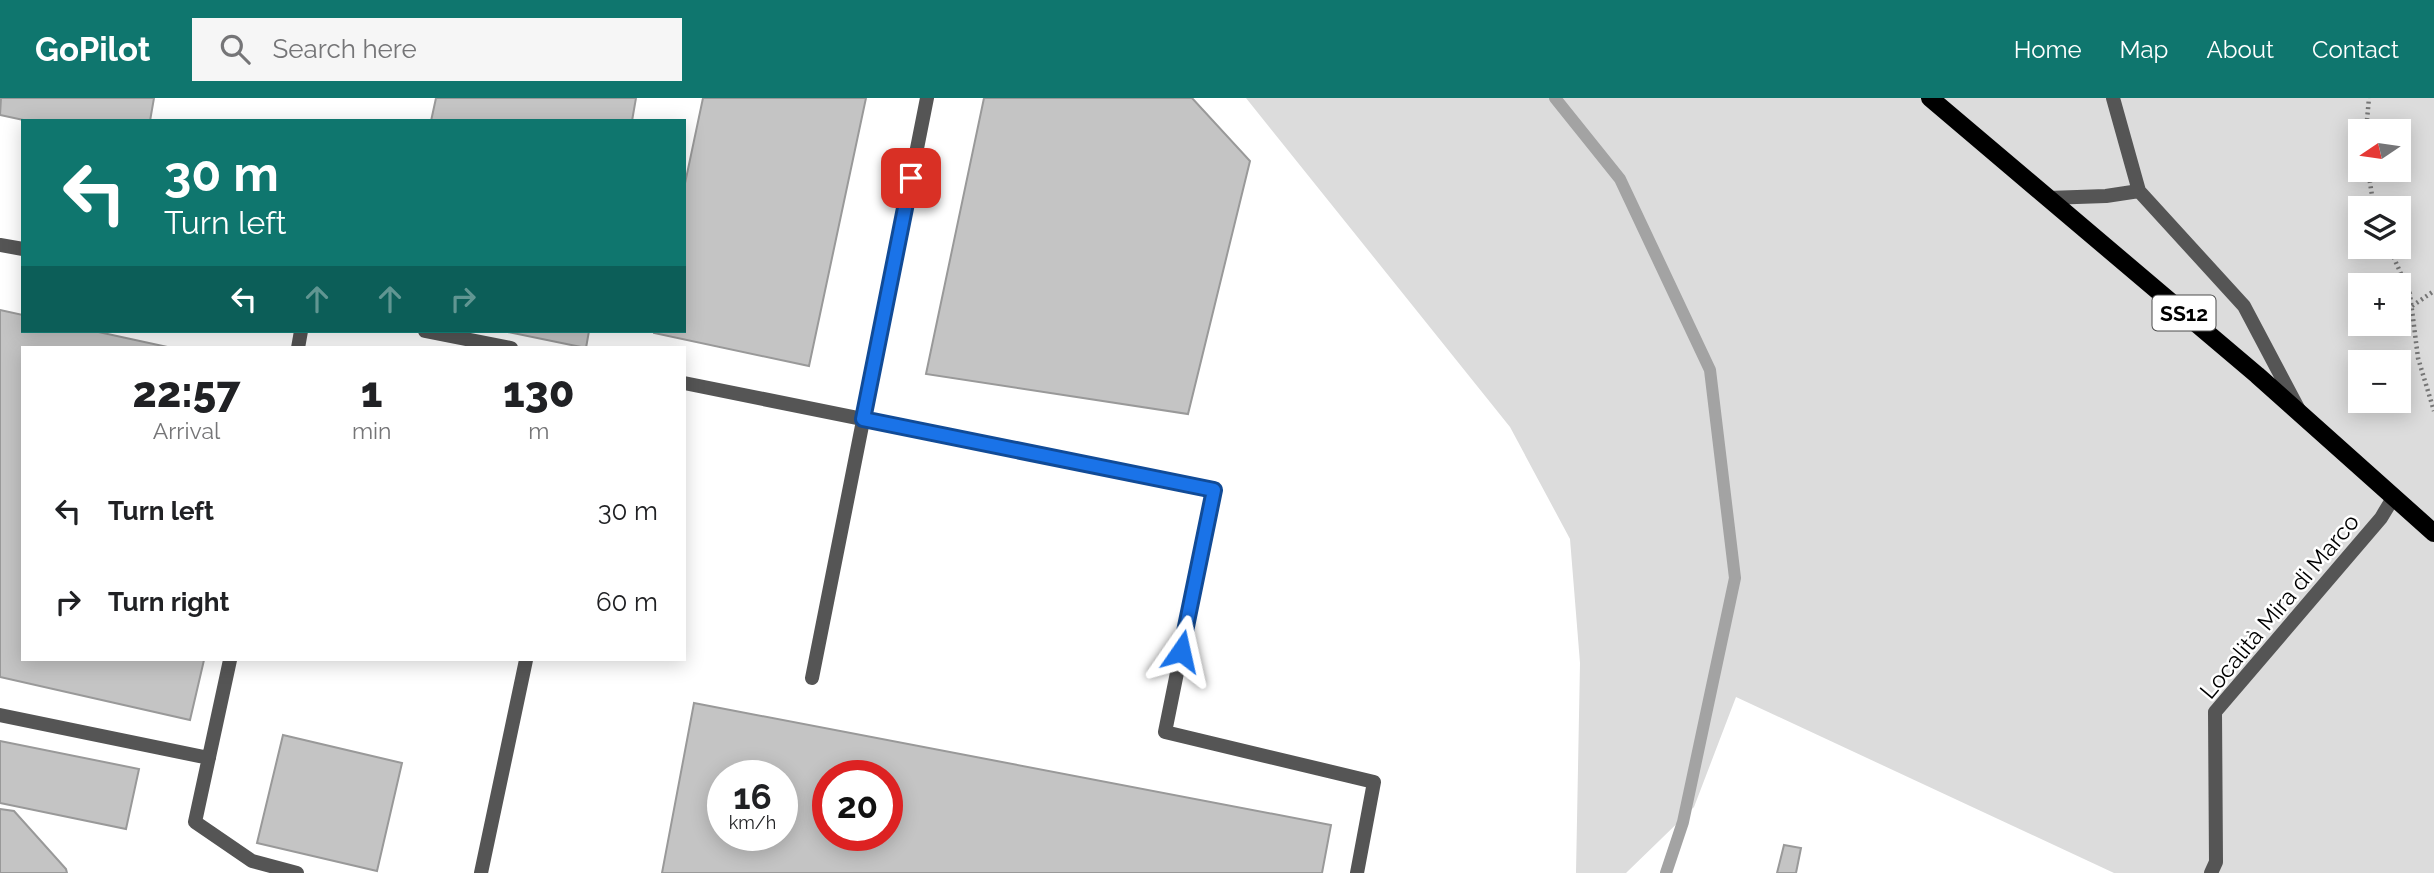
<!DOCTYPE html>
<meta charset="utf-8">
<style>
:root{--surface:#fff;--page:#f6f6f6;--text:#202124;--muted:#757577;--accent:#0f766e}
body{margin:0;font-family:Raleway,sans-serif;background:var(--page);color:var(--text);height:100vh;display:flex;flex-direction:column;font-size:26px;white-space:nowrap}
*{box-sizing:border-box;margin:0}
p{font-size:23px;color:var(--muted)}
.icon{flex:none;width:38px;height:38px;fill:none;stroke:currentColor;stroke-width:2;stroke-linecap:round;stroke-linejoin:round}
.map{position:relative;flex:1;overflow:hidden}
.sheet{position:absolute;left:21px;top:248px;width:665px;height:315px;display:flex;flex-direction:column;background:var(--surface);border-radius:0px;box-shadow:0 4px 18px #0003}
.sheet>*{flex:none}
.top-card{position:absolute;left:21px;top:21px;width:665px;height:214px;border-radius:0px;box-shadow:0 4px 18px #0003;background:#0f766e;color:#fff;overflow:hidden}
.needle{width:46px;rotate:257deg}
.fabs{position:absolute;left:2348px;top:21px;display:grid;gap:14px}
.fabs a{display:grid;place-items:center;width:63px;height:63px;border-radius:0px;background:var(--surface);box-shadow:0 4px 18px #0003;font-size:35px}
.speed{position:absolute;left:707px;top:662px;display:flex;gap:14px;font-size:35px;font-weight:700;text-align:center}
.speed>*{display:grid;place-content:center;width:91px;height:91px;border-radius:50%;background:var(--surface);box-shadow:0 4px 18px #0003;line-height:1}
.speed small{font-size:18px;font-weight:400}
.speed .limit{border:10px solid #d22;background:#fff;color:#111}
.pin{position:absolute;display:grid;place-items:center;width:60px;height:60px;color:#fff;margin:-30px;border-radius:14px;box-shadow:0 4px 10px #0006}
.me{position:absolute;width:77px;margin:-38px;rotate:11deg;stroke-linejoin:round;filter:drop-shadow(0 0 5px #0008)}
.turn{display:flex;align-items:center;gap:24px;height:147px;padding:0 28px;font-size:32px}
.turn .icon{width:91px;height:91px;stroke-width:2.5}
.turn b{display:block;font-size:49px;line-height:60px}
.lanes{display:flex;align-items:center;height:66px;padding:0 28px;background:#0003;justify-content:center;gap:35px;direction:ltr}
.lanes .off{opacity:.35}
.eta{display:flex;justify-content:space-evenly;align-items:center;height:119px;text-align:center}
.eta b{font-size:42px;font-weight:800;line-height:49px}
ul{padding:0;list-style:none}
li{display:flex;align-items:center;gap:21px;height:91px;padding:0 28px}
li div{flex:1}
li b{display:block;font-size:26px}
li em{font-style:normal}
header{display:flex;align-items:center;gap:42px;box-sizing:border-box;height:98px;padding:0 35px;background:var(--accent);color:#fff}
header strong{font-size:33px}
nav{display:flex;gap:38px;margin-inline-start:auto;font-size:24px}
.search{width:490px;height:63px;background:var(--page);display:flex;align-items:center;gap:18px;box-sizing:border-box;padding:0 24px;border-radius:0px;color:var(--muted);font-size:26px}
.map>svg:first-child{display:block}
.green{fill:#dcdcdc;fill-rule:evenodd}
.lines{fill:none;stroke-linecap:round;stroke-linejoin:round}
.stream{stroke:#a3a3a3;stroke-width:12}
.building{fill:#c4c4c4;stroke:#999;stroke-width:2;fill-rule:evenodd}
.primary-casing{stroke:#dbdbdb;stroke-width:20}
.path{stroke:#777;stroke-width:4.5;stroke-dasharray:2 3.5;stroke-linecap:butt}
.lane{stroke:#555;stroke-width:14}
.street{stroke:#555;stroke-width:14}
.primary{stroke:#000;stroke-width:18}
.route-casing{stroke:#114b97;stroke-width:18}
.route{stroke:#1a73e8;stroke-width:12}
.labels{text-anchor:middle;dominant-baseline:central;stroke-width:5;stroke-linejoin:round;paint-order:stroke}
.shield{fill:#fff;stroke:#4c4c4c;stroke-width:2}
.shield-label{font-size:21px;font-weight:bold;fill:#000}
.street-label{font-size:23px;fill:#000;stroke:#fff}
</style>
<header>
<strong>GoPilot</strong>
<div class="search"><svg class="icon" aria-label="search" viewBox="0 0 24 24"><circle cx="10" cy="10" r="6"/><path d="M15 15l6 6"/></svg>Search here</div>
<nav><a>Home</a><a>Map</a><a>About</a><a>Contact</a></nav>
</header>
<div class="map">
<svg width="2434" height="775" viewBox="0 0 2434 775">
<rect width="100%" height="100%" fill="#fff"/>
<path class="green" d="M1246,0H2434V775H2114L1736,599L1694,709L1626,775H1576L1580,565L1570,441L1510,329ZM2361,33H2399V72H2361ZM2361,110H2399V149H2361ZM2361,187H2399V226H2361ZM2361,264H2399V303H2361Z"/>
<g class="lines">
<path class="stream" d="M1555,0L1620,81L1710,272L1735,480L1683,724L1666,775"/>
</g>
<path class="building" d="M1,0H154L150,23H28L0,17Z
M436,0H636L632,23H431Z
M703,0H866L809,268L654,235V233H684V90Z
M984,0H1192L1250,63L1188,316L926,276Z
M0,212L23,217V233H94L172,250H23V562H204L190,622L0,579Z
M503,233H589L586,250Z
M694,605L1331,727L1322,775H662ZM723,677H782V737H723ZM828,677H887V737H828Z
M283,637L402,665L377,773L257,745Z
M0,643L139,671L126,731L0,705Z
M0,711L14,713L66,771L67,775H0Z
M1784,747L1801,750L1796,775H1777Z"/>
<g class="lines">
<g class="primary-casing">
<path id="primary" d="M1930,0L2257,277L2434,435"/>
</g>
<path class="path" d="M2366,33L2369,0
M2368,72L2374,110
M2389,149L2410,196L2418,260L2434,313
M2412,208L2434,193"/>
<path class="lane" d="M2113,0L2139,93L2244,208L2299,312
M2048,100L2106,98L2139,93
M0,147L23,151
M425,233L511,250
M298,250L301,233
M684,285L1214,392L1165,634L1374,684L1357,775
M230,562L195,724L252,763L297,775
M812,580L927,0
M0,617L209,660
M481,775L526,562"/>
<path class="street" d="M2211,775L2216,764L2215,614L2381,420L2393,400"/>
<use href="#primary" class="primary"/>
</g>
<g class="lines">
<g class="route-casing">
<path id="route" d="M911,80L863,321L1214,392L1181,553"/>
</g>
<use href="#route" class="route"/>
</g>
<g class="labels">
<rect class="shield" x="2152.5" y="197.5" width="63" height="35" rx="5"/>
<g class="shield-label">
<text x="2184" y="215">SS12</text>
</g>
<g class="street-label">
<text transform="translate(2279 508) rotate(-50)">Località Mira di Marco</text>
</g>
</g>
</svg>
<div class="fabs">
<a><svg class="needle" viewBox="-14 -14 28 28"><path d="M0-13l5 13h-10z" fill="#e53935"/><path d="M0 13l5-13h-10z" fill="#757577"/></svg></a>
<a><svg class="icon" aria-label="layers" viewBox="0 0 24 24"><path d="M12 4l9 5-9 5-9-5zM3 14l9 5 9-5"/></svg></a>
<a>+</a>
<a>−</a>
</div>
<div class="speed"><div>16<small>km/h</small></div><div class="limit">20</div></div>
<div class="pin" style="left:911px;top:80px;background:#d93025"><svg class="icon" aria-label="arrive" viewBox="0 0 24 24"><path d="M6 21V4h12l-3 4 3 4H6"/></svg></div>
<svg class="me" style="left:1181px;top:553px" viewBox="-20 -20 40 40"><path d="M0-17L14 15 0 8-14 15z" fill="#1a73e8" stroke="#fff" stroke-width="4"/></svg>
<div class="top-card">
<div class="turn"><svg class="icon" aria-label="left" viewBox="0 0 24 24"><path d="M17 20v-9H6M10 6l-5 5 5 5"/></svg><div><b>30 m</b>Turn left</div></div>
<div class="lanes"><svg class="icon" aria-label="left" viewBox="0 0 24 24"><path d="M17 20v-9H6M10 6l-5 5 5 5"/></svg><svg class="icon off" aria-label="ahead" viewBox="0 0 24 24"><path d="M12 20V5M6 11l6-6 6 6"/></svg><svg class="icon off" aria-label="ahead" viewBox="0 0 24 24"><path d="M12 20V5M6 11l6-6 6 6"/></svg><svg class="icon off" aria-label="right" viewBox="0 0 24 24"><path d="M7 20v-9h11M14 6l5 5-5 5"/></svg></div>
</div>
<section class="sheet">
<div class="eta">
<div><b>22:57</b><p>Arrival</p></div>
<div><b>1</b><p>min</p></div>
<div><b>130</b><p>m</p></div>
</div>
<ul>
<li><svg class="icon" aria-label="left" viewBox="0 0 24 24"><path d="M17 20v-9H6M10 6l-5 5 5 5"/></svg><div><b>Turn left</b></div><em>30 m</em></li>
<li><svg class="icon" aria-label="right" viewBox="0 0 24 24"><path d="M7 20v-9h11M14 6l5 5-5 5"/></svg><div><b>Turn right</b></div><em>60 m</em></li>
</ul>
</section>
</div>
